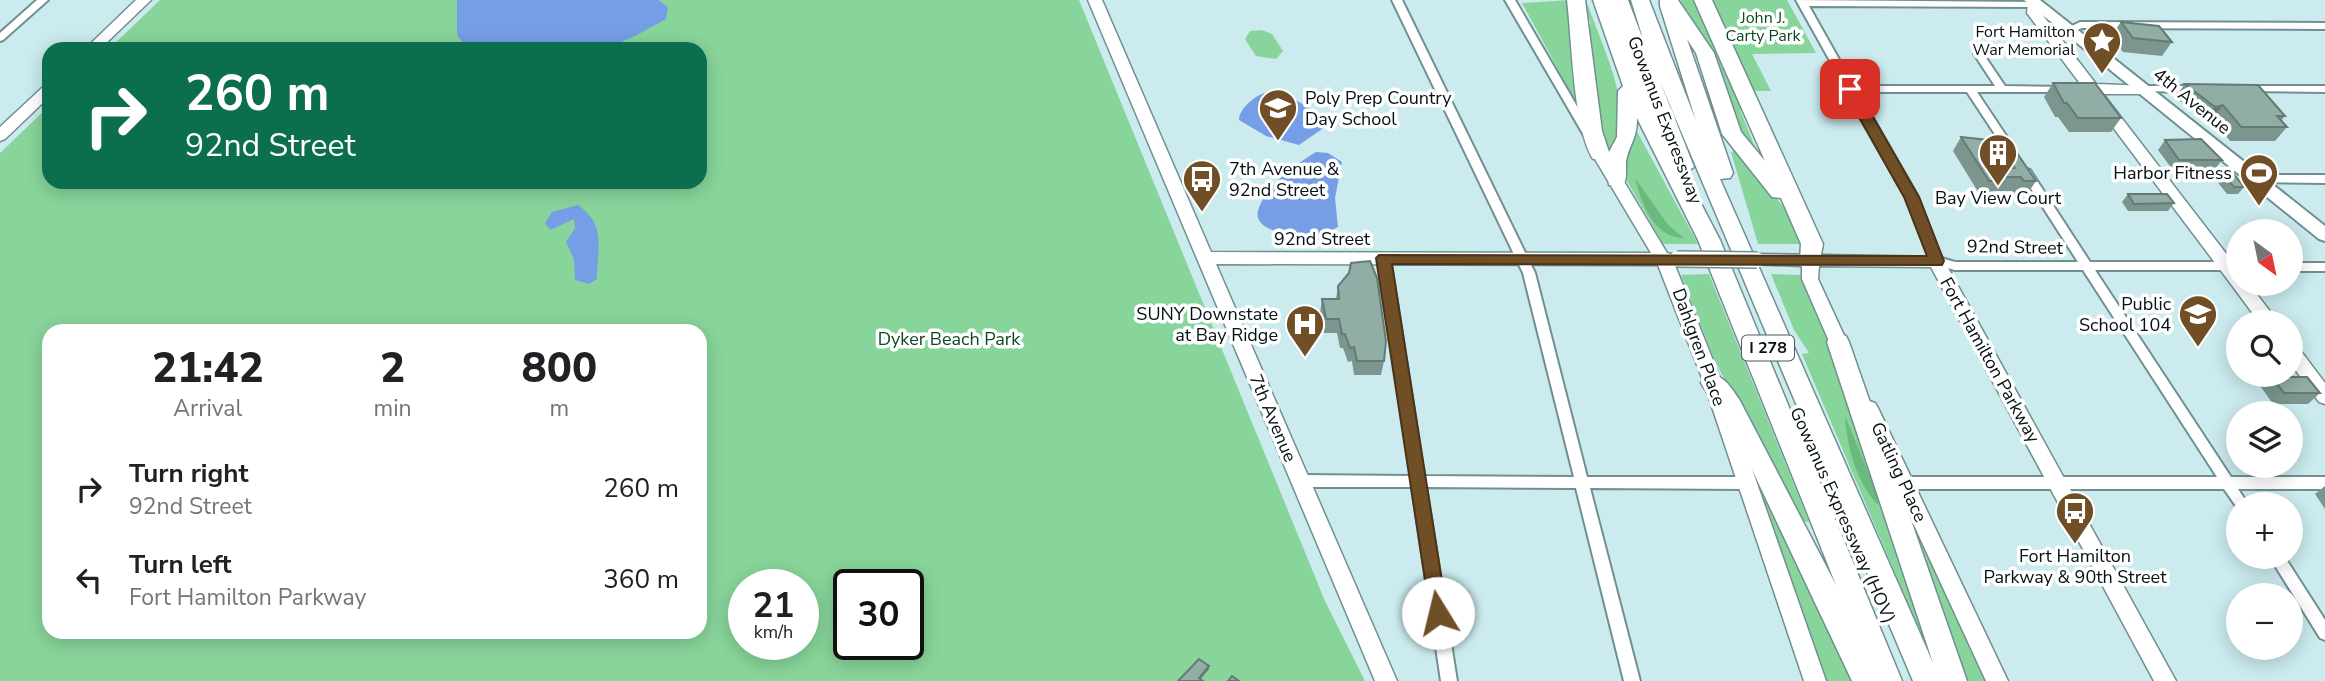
<!DOCTYPE html>
<meta charset="utf-8">
<style>
:root{--surface:#fff;--page:#f2f2f2;--text:#202124;--muted:#757577}
body{margin:0;font-family:"Nunito Sans",sans-serif;background:var(--page);color:var(--text);height:100vh;display:flex;flex-direction:column;font-size:26px;white-space:nowrap}
*{box-sizing:border-box;margin:0}
p{font-size:23px;color:var(--muted)}
.icon{flex:none;width:38px;height:38px;fill:none;stroke:currentColor;stroke-width:2;stroke-linecap:round;stroke-linejoin:round}
.map{position:relative;flex:1;overflow:hidden}
.side{position:absolute;left:42px;top:324px;width:665px;height:315px;display:flex;flex-direction:column;background:var(--surface);border-radius:21px;box-shadow:0 4px 18px #0003}
.side>*{flex:none}
.top-card{position:absolute;left:42px;top:42px;width:665px;height:147px;border-radius:21px;box-shadow:0 4px 18px #0003;background:#0b6e4f;color:#fff;overflow:hidden}
.needle{width:46px;rotate:147deg}
.fabs{position:absolute;left:2226px;top:219px;display:grid;gap:14px}
.fabs a{display:grid;place-items:center;width:77px;height:77px;border-radius:50%;background:var(--surface);box-shadow:0 4px 18px #0003;font-size:35px}
.speed{position:absolute;left:728px;top:569px;display:flex;gap:14px;font-size:35px;font-weight:700;text-align:center}
.speed>*{display:grid;place-content:center;width:91px;height:91px;border-radius:50%;background:var(--surface);box-shadow:0 4px 18px #0003;line-height:1}
.speed small{font-size:18px;font-weight:400}
.speed .limit{border:4px solid #111;border-radius:10px;background:#fff;color:#111}
.pin{position:absolute;display:grid;place-items:center;width:60px;height:60px;color:#fff;margin:-30px;border-radius:14px;box-shadow:0 4px 10px #0006}
.me{position:absolute;width:77px;margin:-38px;rotate:351deg;stroke-linejoin:round;filter:drop-shadow(0 0 5px #0008)}
.turn{display:flex;align-items:center;gap:24px;height:147px;padding:0 28px;font-size:32px}
.turn .icon{width:91px;height:91px;stroke-width:2.5}
.turn b{display:block;font-size:49px;line-height:60px}
.eta{display:flex;justify-content:space-evenly;align-items:center;height:119px;text-align:center}
.eta b{font-size:42px;font-weight:800;line-height:49px}
ul{padding:0;list-style:none}
li{display:flex;align-items:center;gap:21px;height:91px;padding:0 28px}
li div{flex:1}
li b{display:block;font-size:26px}
li em{font-style:normal}
.map>svg:first-child{display:block}
.green{fill:#88d59b;fill-rule:evenodd}
.forest{fill:#6ab97f}
.water{fill:#759ee6}
.lines{fill:none;stroke-linecap:round;stroke-linejoin:round}
.street-casing{stroke:#718f92;stroke-width:4}
.secondary-casing{stroke:#718f92;stroke-width:3}
.primary-casing{stroke:#718f92;stroke-width:4}
.highway-casing{stroke:#718f92;stroke-width:3}
.street{fill:#fff;fill-rule:evenodd}
.secondary{fill:#fff;fill-rule:evenodd}
.primary{fill:#fff;fill-rule:evenodd}
.highway{fill:#fff;fill-rule:evenodd}
.secondary-bridge-casing{stroke:#718f92;stroke-width:18;stroke-linecap:butt}
.secondary-bridge{stroke:#fff;stroke-width:15}
.wall{fill:#7c968f;fill-rule:evenodd}
.shaded-wall{fill:#657a74}
.building{fill:#90aea6;stroke:#657a74;stroke-width:2;fill-rule:evenodd}
.route{fill:#704e26;stroke:#493319;stroke-width:2}
.labels{text-anchor:middle;dominant-baseline:central;stroke-width:7;stroke-linejoin:round;paint-order:stroke}
.far-park-label{font-size:16px;fill:#0c4923;stroke:#fff}
.far-poi-label{font-size:16px;fill:#051012;stroke:#fff;text-anchor:end}
.shield{fill:#fff;stroke:#505859;stroke-width:2}
.shield-label{font-size:16px;font-weight:bold;fill:#051012}
.poi-label{font-size:18px;fill:#051012;stroke:#fff;text-anchor:end}
.street-label{font-size:18px;fill:#051012;stroke:#fff}
.park-label{font-size:18px;fill:#0c4923;stroke:#fff}
</style>
<div class="map">
<svg width="2325" height="681" viewBox="0 0 2325 681">
<rect width="100%" height="100%" fill="#cbebef"/>
<path class="green" d="M160,0H1079L1325,601L1365,681H0V153L49,106V182H700V49H109ZM49,331H700V632H49ZM744,584H803V644H744ZM849,584H908V644H849Z
M1570,0L1584,117L1522,3Z
M1582,0H1586C1597,32 1630,102 1620,134C1617,142 1611,150 1607,158L1598,136L1586,33L1591,23Z
M1681,0H1696L1743,109L1740,110L1760,159L1744,140L1681,7Z
M1706,0H1787L1816,53L1752,54L1771,91H1747Z
M1262,30L1272,34L1283,51L1276,59L1256,56L1245,39L1250,31Z
M1635,128L1698,244H1663L1623,174L1621,156Z
M1736,150L1787,211L1806,244H1758L1731,152Z
M1709,274L1809,522L1798,521L1714,359L1681,275Z
M1771,274L1802,275L1854,402L1941,681L1802,354L1809,353L1794,330Z
M1751,454L1858,681H1826L1745,456Z
M1903,489L1989,681H1964L1923,563Z"/>
<path class="forest" d="M1635,178L1669,226L1684,238C1653,237 1642,205 1635,178Z
M1845,416L1880,500L1877,504C1856,481 1847,447 1845,416Z"/>
<path class="water" d="M457,0H658L668,7L666,19L635,36L604,49H468L457,35Z
M1278,90L1320,114L1325,127L1299,145L1266,136L1239,120C1239,106 1263,89 1278,90Z
M1316,152L1328,153L1342,162L1335,198L1338,227C1333,229 1328,232 1323,234C1309,238 1252,235 1258,211C1265,185 1295,165 1316,152Z
M578,205C607,226 597,246 597,279L589,284L575,280L574,259L566,242L575,228L574,219L550,230L545,223L552,212Z"/>
<g class="lines">
<g class="street-casing">
<path id="street" d="M37,0H48L3,40L0,41V33Z
M1392,0H1402L1535,273L1587,477H1745L1750,479L1752,483L1750,487L1745,489L1590,488L1640,681H1624L1576,488L1426,487L1457,681H1441L1412,487H1300L1295,485L1293,481L1295,477L1300,475L1411,476L1378,258L1384,254L1390,258L1424,476L1574,477L1523,273Z
M1505,0H1515L1592,132L1591,134H1583L1582,132Z
M1796,0L2038,2L2040,4L2035,7L1809,6L1854,86H1995L1974,54L1979,51L1982,52L2005,86L2067,87L2068,89L2063,92H1977L2015,149L2010,153L2006,151L1967,92H1858L1918,197L1941,258L1955,262H2078L2021,173L2026,169L2030,170L2090,262H2238V270H2095L2231,477H2325V489H2238L2248,504H2238V509L2224,489H1905L1900,487L1898,483L1900,479L1905,477H2217L2083,270H1955L1932,264L1906,197Z
M2080,22L2325,23V29L2082,28L2056,40H2050L2048,38Z
M2144,86H2196L2201,89L2196,92L2140,91L2139,89Z
M2245,86H2325V92L2241,91L2240,89Z
M2255,175H2325V183L2251,182L2250,179Z
M2291,263H2325V271H2291Z
M2269,556H2284L2325,620V640L2320,638Z"/>
</g>
<g class="secondary-casing">
<path id="secondary" d="M136,0H151L100,49H85Z
M1088,0H1102L1211,252L1651,253L1592,154L1600,149L1605,150L1667,253L1675,255L1677,259L1674,263L1722,383L1826,681H1804L1704,383L1658,265L1216,264L1397,681H1375Z
M2035,0L2040,1L2041,13L2096,84L2149,86V92L2144,94H2103L2238,269V284H2249L2278,322H2259L2234,288L2027,13L2028,4Z
M49,84V97L5,139L0,141V127L44,86Z
M1757,254L1942,257L2176,681H2154L1931,267L1819,266L1818,279L1853,355L1850,360H1838L1835,355L1802,279V266L1751,264L1749,260Z
M2291,344L2297,346L2325,383V404L2319,402L2291,364Z
M1869,401L1875,403L1878,408L2008,681H1986L1860,408L1863,403Z"/>
</g>
<g class="primary-casing">
<path id="primary" d="M2024,0H2040L2325,226V241L2319,239Z"/>
</g>
<g class="highway-casing">
<path id="highway" d="M1567,0H1585L1602,131L1609,152L1617,137L1618,91L1623,86L1593,0H1628L1645,45L1631,0H1649L1696,121L1660,6V0H1678L1714,53L1741,132L1765,161L1694,0H1712L1823,244L1819,265H1803L1800,260L1801,244L1781,198L1772,197L1722,134L1696,53L1687,39L1733,173L1730,178L1720,179L1933,663L1827,342L1830,336L1838,333L1846,336L1849,342L1967,681H1913L1659,79L1694,167L1685,173L1720,240L1902,681H1852L1740,444L1701,383L1705,377C1722,371 1730,386 1739,399L1836,585L1698,240L1637,118C1637,137 1632,140 1627,157C1624,166 1629,176 1623,185H1609L1606,159H1593C1573,127 1572,40 1567,0Z"/>
</g>
<use href="#street" class="street"/>
<use href="#secondary" class="secondary"/>
<use href="#primary" class="primary"/>
<use href="#highway" class="highway"/>
<g class="secondary-bridge-casing">
<path id="secondary-bridge" d="M1677,259L1757,260"/>
</g>
<use href="#secondary-bridge" class="secondary-bridge"/>
</g>
<path class="wall" d="M2121,22L2172,42L2162,56L2123,52L2111,36Z
M2053,83L2121,118L2111,132H2069L2058,117H2055L2044,97Z
M2185,84L2285,116L2281,121L2287,127L2275,141H2230L2212,119L2205,120L2175,97Z
M1961,137L1993,140L1995,137L2036,181L2026,196H2015L2012,191H1993L1991,195H1980L1953,151ZM1989,163H1993L1996,168H1992Z
M2165,140L2222,160L2215,169H2172L2158,150Z
M2221,172L2244,187L2238,194H2227L2215,179Z
M2128,194L2174,203L2168,211H2128L2122,202Z
M1338,286L1384,361L1381,375H1354L1352,361L1348,362L1343,348H1340L1337,333H1324L1320,313L1322,299H1336Z
M2272,377L2320,393L2308,404H2273L2261,387Z
M2325,486V509L2315,494Z"/>
<path class="shaded-wall" d="M2223,105L2212,119L2205,120L2215,107Z
M1209,666V669L1199,681V678Z"/>
<path class="building" d="M2121,22L2159,26L2172,42L2133,38Z
M2053,83H2095L2121,118H2078L2067,103H2064Z
M2185,84L2258,85L2285,116H2277L2287,127H2241L2223,105L2215,107Z
M1961,137L1998,141L1995,137H2006L2036,181H2024L2021,177H1997L2000,181H1989ZM1980,149H2002L2015,168H1992Z
M2201,139L2222,160H2179L2165,140Z
M2221,172H2232L2244,187H2234Z
M2128,194H2167L2174,203L2134,204Z
M1370,261L1377,278L1386,341L1384,361H1357L1354,347L1350,348L1345,334H1342L1339,319H1326L1322,299H1339L1338,286L1349,273L1351,263Z
M2272,377H2307L2320,393H2284Z
M1199,659L1209,666L1199,678L1203,681H1178Z
M1232,676L1239,681H1228Z"/>
<path class="route" d="M1850,84L1857,89L1919,197L1944,261L1942,265L1392,264L1447,613L1445,619L1438,621L1431,619L1376,258L1379,255L1927,256L1904,197L1843,89Z"/>
<defs>
<g id="sight-pin" transform="scale(2.0125)"><path d="M0 17L-7.5 6A9.5 9.5 0 1 1 7.5 6Z" fill="#704e26" stroke="#fff"/><path d="M0-6L1.8-2.2L6-1.7L2.9 1.2L3.7 5.4L0 3.3L-3.7 5.4L-2.9 1.2L-6-1.7L-1.8-2.2Z" fill="#fff"/></g>
<g id="school-pin" transform="scale(2.0125)"><path d="M0 17L-7.5 6A9.5 9.5 0 1 1 7.5 6Z" fill="#704e26" stroke="#fff"/><path d="M0-5L7-2L0 1L-7-2ZM-4 1L0 2.5L4 1V4Q0 6-4 4Z" fill="#fff"/></g>
<g id="building-pin" transform="scale(2.0125)"><path d="M0 17L-7.5 6A9.5 9.5 0 1 1 7.5 6Z" fill="#704e26" stroke="#fff"/><path d="M-4-6H4V6H1V3H-1V6H-4ZM-2.5-4.3h1.7v1.8h-1.7ZM.8-4.3h1.7v1.8H.8ZM-2.5-1h1.7V.8h-1.7ZM.8-1h1.7V.8H.8Z" fill="#fff"/></g>
<g id="stadium-pin" transform="scale(2.0125)"><path d="M0 17L-7.5 6A9.5 9.5 0 1 1 7.5 6Z" fill="#704e26" stroke="#fff"/><path d="M0-5a6.5 5 0 1 0 0 10a6.5 5 0 1 0 0-10ZM-3.5-1.8h7v3.6h-7Z" fill="#fff"/></g>
<g id="bus-pin" transform="scale(2.0125)"><path d="M0 17L-7.5 6A9.5 9.5 0 1 1 7.5 6Z" fill="#704e26" stroke="#fff"/><path d="M-5-6H5V4H4V6H2V4H-2V6H-4V4H-5ZM-3.5-4V0h7V-4ZM-3.5 1.2v1.5H-2V1.2ZM2 1.2v1.5H3.5V1.2Z" fill="#fff"/></g>
<g id="hospital-pin" transform="scale(2.0125)"><path d="M0 17L-7.5 6A9.5 9.5 0 1 1 7.5 6Z" fill="#704e26" stroke="#fff"/><path d="M-5-5h3v3.5h4V-5h3V5h-3V1.5h-4V5h-3Z" fill="#fff"/></g>
</defs>
<g fill-rule="evenodd">
<use href="#sight-pin" x="2102" y="41"/>
<use href="#school-pin" x="1278" y="108"/>
<use href="#building-pin" x="1998" y="153"/>
<use href="#stadium-pin" x="2259" y="173"/>
<use href="#bus-pin" x="1202" y="179"/>
<use href="#school-pin" x="2198" y="314"/>
<use href="#hospital-pin" x="1305" y="324"/>
<use href="#bus-pin" x="2075" y="511"/>
</g>
<g class="labels">
<g class="far-park-label">
<text x="1763" y="18">John J.<tspan x="1763" dy="18">Carty Park</tspan></text>
</g>
<g class="far-poi-label">
<text x="2075" y="32">Fort Hamilton<tspan x="2075" dy="18">War Memorial</tspan></text>
</g>
<rect class="shield" x="1742" y="335.5" width="52" height="25" rx="5"/>
<g class="shield-label">
<text x="1768" y="348">I 278</text>
</g>
<g class="poi-label">
<text x="1305" y="98" text-anchor="start">Poly Prep Country<tspan x="1305" dy="21">Day School</tspan></text>
<text x="1229" y="169" text-anchor="start">7th Avenue &amp;<tspan x="1229" dy="21">92nd Street</tspan></text>
<text x="2232" y="173">Harbor Fitness</text>
<text x="1998" y="198" text-anchor="middle">Bay View Court</text>
<text x="2171" y="304">Public<tspan x="2171" dy="21">School 104</tspan></text>
<text x="1278" y="314">SUNY Downstate<tspan x="1278" dy="21">at Bay Ridge</tspan></text>
<text x="2075" y="556" text-anchor="middle">Fort Hamilton<tspan x="2075" dy="21">Parkway &amp; 90th Street</tspan></text>
</g>
<g class="street-label">
<text transform="translate(2192 101) rotate(39)">4th Avenue</text>
<text transform="translate(1665 120) rotate(69)">Gowanus Expressway</text>
<text x="1322" y="239">92nd Street</text>
<text transform="translate(2015 247) rotate(1)">92nd Street</text>
<text transform="translate(1699 347) rotate(70)">Dahlgren Place</text>
<text transform="translate(1990 360) rotate(61)">Fort Hamilton Parkway</text>
<text transform="translate(1273 418) rotate(67)">7th Avenue</text>
<text transform="translate(1899 472) rotate(65)">Gatling Place</text>
<text transform="translate(1843 515) rotate(66)">Gowanus Expressway (HOV)</text>
</g>
<g class="park-label">
<text x="949" y="339">Dyker Beach Park</text>
</g>
</g>
</svg>
<div class="fabs">
<a><svg class="needle" viewBox="-14 -14 28 28"><path d="M0-13l5 13h-10z" fill="#e53935"/><path d="M0 13l5-13h-10z" fill="#757577"/></svg></a>
<a><svg class="icon" aria-label="search" viewBox="0 0 24 24"><circle cx="10" cy="10" r="6"/><path d="M15 15l6 6"/></svg></a>
<a><svg class="icon" aria-label="layers" viewBox="0 0 24 24"><path d="M12 4l9 5-9 5-9-5zM3 14l9 5 9-5"/></svg></a>
<a>+</a>
<a>−</a>
</div>
<div class="speed"><div>21<small>km/h</small></div><div class="limit">30</div></div>
<div class="pin" style="left:1850px;top:89px;background:#d93025"><svg class="icon" aria-label="arrive" viewBox="0 0 24 24"><path d="M6 21V4h12l-3 4 3 4H6"/></svg></div>
<svg class="me" style="left:1438px;top:613px" viewBox="-20 -20 40 40"><circle r="19" fill="#fff"/><path d="M0-13L10 11 0 6-10 11z" fill="#704e26"/></svg>
<div class="top-card">
<div class="turn"><svg class="icon" aria-label="right" viewBox="0 0 24 24"><path d="M7 20v-9h11M14 6l5 5-5 5"/></svg><div><b>260 m</b>92nd Street</div></div>
</div>
<section class="side">
<div class="eta">
<div><b>21:42</b><p>Arrival</p></div>
<div><b>2</b><p>min</p></div>
<div><b>800</b><p>m</p></div>
</div>
<ul>
<li><svg class="icon" aria-label="right" viewBox="0 0 24 24"><path d="M7 20v-9h11M14 6l5 5-5 5"/></svg><div><b>Turn right</b><p>92nd Street</p></div><em>260 m</em></li>
<li><svg class="icon" aria-label="left" viewBox="0 0 24 24"><path d="M17 20v-9H6M10 6l-5 5 5 5"/></svg><div><b>Turn left</b><p>Fort Hamilton Parkway</p></div><em>360 m</em></li>
</ul>
</section>
</div>
